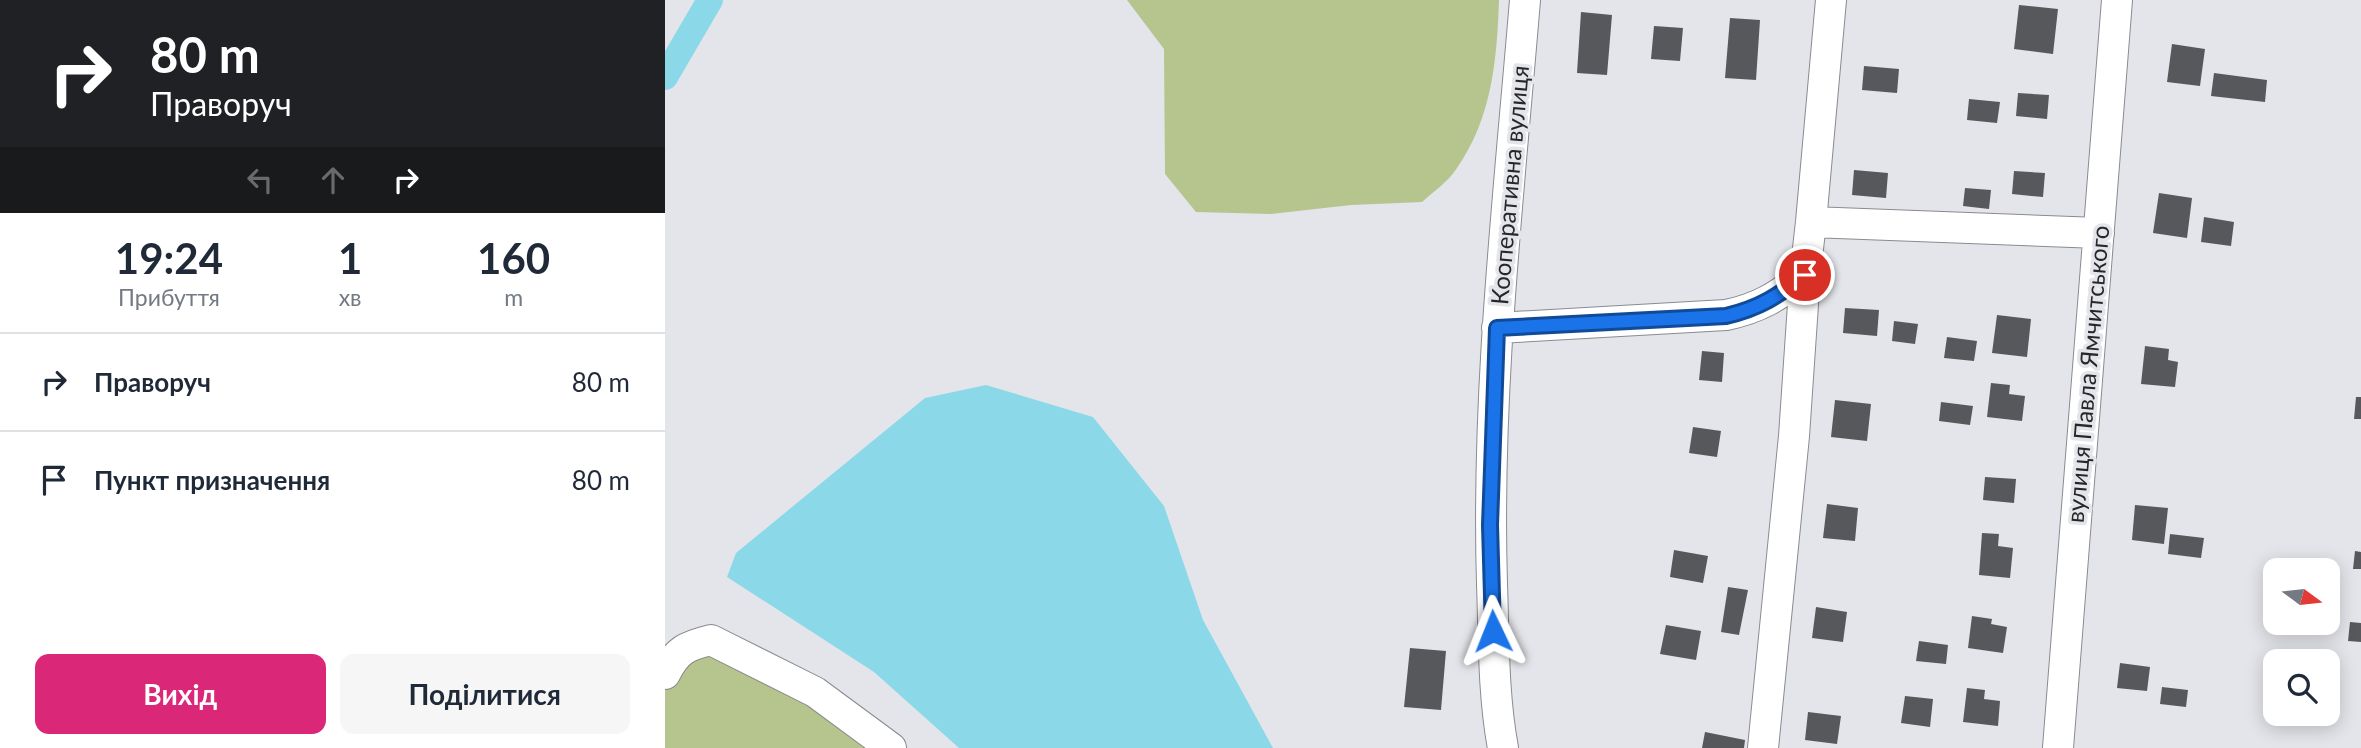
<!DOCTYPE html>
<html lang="uk">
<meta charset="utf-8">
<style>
:root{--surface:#fff;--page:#f6f6f7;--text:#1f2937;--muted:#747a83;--line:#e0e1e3;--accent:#db2777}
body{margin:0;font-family:Lato,sans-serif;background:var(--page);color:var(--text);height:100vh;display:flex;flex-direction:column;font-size:26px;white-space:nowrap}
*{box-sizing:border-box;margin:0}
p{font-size:23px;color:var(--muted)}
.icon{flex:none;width:38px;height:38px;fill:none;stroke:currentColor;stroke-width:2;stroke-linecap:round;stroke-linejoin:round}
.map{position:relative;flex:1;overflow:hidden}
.panel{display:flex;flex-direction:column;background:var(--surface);width:665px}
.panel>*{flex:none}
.hud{background:#202124;color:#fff;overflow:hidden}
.needle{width:46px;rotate:105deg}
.buttons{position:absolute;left:1598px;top:558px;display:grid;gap:14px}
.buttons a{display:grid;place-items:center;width:77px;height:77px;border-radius:14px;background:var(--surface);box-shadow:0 4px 18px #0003;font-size:35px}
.pin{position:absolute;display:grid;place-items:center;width:60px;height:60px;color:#fff;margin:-30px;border:4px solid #fff;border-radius:50%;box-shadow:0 2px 7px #0007}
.me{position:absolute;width:77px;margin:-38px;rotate:358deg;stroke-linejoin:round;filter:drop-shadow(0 0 5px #0008)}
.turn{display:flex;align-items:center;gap:24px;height:147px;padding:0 35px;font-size:32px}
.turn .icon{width:91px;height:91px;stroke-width:2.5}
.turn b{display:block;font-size:49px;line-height:60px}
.lanes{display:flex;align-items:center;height:66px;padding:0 35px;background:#0003;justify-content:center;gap:35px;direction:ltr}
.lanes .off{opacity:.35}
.eta{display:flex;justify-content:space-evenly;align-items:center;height:119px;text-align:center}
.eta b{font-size:42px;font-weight:700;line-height:49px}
.cta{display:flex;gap:14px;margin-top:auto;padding:14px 35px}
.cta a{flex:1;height:80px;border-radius:14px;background:var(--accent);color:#fff;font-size:28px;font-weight:700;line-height:80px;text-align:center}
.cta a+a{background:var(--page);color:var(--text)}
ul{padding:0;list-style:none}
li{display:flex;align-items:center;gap:21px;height:98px;padding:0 35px;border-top:2px solid var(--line)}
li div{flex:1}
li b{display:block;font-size:26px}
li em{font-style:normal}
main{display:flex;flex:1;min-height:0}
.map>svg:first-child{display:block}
.green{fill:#b6c48d}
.water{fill:#8bd9e8}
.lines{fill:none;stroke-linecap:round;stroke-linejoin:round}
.canal{stroke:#8bd9e8;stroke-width:26}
.building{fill:#56585c}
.minor-casing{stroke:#8a8b90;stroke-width:32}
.minor{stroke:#fff;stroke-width:30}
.route-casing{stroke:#114b97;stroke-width:18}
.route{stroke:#1a73e8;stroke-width:12}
.labels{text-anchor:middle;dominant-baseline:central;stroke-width:7;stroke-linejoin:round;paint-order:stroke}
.street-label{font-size:24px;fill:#272729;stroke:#e3e5ea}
</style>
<main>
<section class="panel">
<div class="hud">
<div class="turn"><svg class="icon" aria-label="right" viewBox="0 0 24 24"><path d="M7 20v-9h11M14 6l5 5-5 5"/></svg><div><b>80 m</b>Праворуч</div></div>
<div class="lanes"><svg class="icon off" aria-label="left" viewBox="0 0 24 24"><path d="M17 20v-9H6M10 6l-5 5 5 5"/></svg><svg class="icon off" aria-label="ahead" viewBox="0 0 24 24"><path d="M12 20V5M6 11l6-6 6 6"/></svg><svg class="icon" aria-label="right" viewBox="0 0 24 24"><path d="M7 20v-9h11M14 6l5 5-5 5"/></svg></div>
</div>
<div class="eta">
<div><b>19:24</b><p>Прибуття</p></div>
<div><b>1</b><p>хв</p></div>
<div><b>160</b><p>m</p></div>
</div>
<ul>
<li><svg class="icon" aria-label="right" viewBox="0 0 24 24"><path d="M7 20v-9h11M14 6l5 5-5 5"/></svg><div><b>Праворуч</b></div><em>80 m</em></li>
<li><svg class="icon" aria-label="arrive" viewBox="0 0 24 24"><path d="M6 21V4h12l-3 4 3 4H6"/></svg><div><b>Пункт призначення</b></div><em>80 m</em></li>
</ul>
<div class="cta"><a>Вихід</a><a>Поділитися</a></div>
</section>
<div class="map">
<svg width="1696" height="748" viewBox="0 0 1696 748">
<rect width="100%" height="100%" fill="#e3e5ea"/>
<path class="green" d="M462,0H834C832,59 827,118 792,168C784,181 768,192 757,202L686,205L606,214L531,212L500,174L499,49Z
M46,640L226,748H0V674Z"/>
<path class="water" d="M321,385L428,417L499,506L538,620L608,748H294L209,672L62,577L71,553L260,398Z"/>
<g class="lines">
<path class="canal" d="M0,77L45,0"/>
</g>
<path class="building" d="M1354,5L1393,9L1388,54L1349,49Z
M916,12L947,15L942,75L912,73Z
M1065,18L1095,20L1091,80L1060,78Z
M989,26L1018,28L1015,61L986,59Z
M1507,44L1540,49L1535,86L1502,82Z
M1199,66L1234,69L1232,93L1197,90Z
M1549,73L1602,80L1600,102L1546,96Z
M1353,93L1384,95L1382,119L1351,116Z
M1304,99L1335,102L1332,123L1302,120Z
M1189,170L1223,173L1221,198L1187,195Z
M1349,171L1380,173L1378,197L1347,194Z
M1300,188L1326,190L1324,209L1298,206Z
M1494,193L1527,198L1522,238L1488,233Z
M1539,217L1569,222L1566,246L1536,242Z
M1180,308L1214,310L1212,336L1178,333Z
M1332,315L1366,319L1362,357L1327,353Z
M1229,321L1253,324L1250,344L1227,341Z
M1282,337L1312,341L1309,361L1279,358Z
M1480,346L1504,349L1503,360L1513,362L1510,387L1476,384Z
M1037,351L1059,353L1057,382L1034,380Z
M1326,383L1345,385L1344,394L1360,396L1357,421L1322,417Z
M1691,397H1696V419H1689Z
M1170,400L1206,404L1202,441L1166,437Z
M1276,402L1308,406L1305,425L1274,421Z
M1028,427L1056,431L1052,457L1024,453Z
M1320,477L1351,479L1349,503L1318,500Z
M1162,504L1193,508L1190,541L1158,538Z
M1470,505L1503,508L1499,544L1467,540Z
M1317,533L1334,534L1333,546L1348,548L1345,578L1314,575Z
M1505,534L1539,538L1536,558L1503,554Z
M1009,550L1043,556L1038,583L1005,577Z
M1690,551L1696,552V569H1688Z
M1063,587L1083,590L1074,635L1056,632Z
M1151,607L1182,612L1178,642L1147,638Z
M1307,616L1327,619L1326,624L1342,627L1338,653L1303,648Z
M1685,622L1696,623V642L1683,641Z
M1001,625L1036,631L1031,660L995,654Z
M1254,641L1283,645L1281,664L1251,661Z
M745,648L781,651L776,710L739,707Z
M1455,663L1485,667L1482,691L1452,688Z
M1497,687L1523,690L1521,707L1495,704Z
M1302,688L1320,690L1319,699L1335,701L1333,726L1298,722Z
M1240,696L1268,699L1265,727L1236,723Z
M1143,712L1176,716L1172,744L1140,740Z
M1040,732L1080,740L1079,748H1037Z"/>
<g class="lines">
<g class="minor-casing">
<path id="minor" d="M1146,222L1434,233
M832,328L1061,315C1095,308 1113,296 1140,275
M0,674C12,650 21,646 46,640L150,692L226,748
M838,748C828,694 829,639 827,584C821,389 844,194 860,0
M1098,748L1129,436L1140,275L1146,222L1166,0
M1393,748L1452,0"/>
</g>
<use href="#minor" class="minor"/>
</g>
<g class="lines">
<g class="route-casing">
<path id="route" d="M828,631L825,525L832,328L1061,316C1095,308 1113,296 1140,275"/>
</g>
<use href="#route" class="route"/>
</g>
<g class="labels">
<g class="street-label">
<text transform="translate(844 185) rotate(-85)">Кооперативна вулиця</text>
<text transform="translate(1422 374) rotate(-85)">вулиця Павла Ямчитського</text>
</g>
</g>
</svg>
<div class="buttons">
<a><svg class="needle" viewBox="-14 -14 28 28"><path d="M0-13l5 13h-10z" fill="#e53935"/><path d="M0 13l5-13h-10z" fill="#747a83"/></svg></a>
<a><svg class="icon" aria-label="search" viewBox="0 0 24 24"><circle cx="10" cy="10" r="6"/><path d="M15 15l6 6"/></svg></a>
</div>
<div class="pin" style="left:1140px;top:275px;background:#d93025"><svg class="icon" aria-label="arrive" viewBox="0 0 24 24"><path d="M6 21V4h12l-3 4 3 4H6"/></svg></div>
<svg class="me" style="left:828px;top:631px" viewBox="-20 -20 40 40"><path d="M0-17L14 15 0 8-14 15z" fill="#1a73e8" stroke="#fff" stroke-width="4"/></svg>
</div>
</main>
